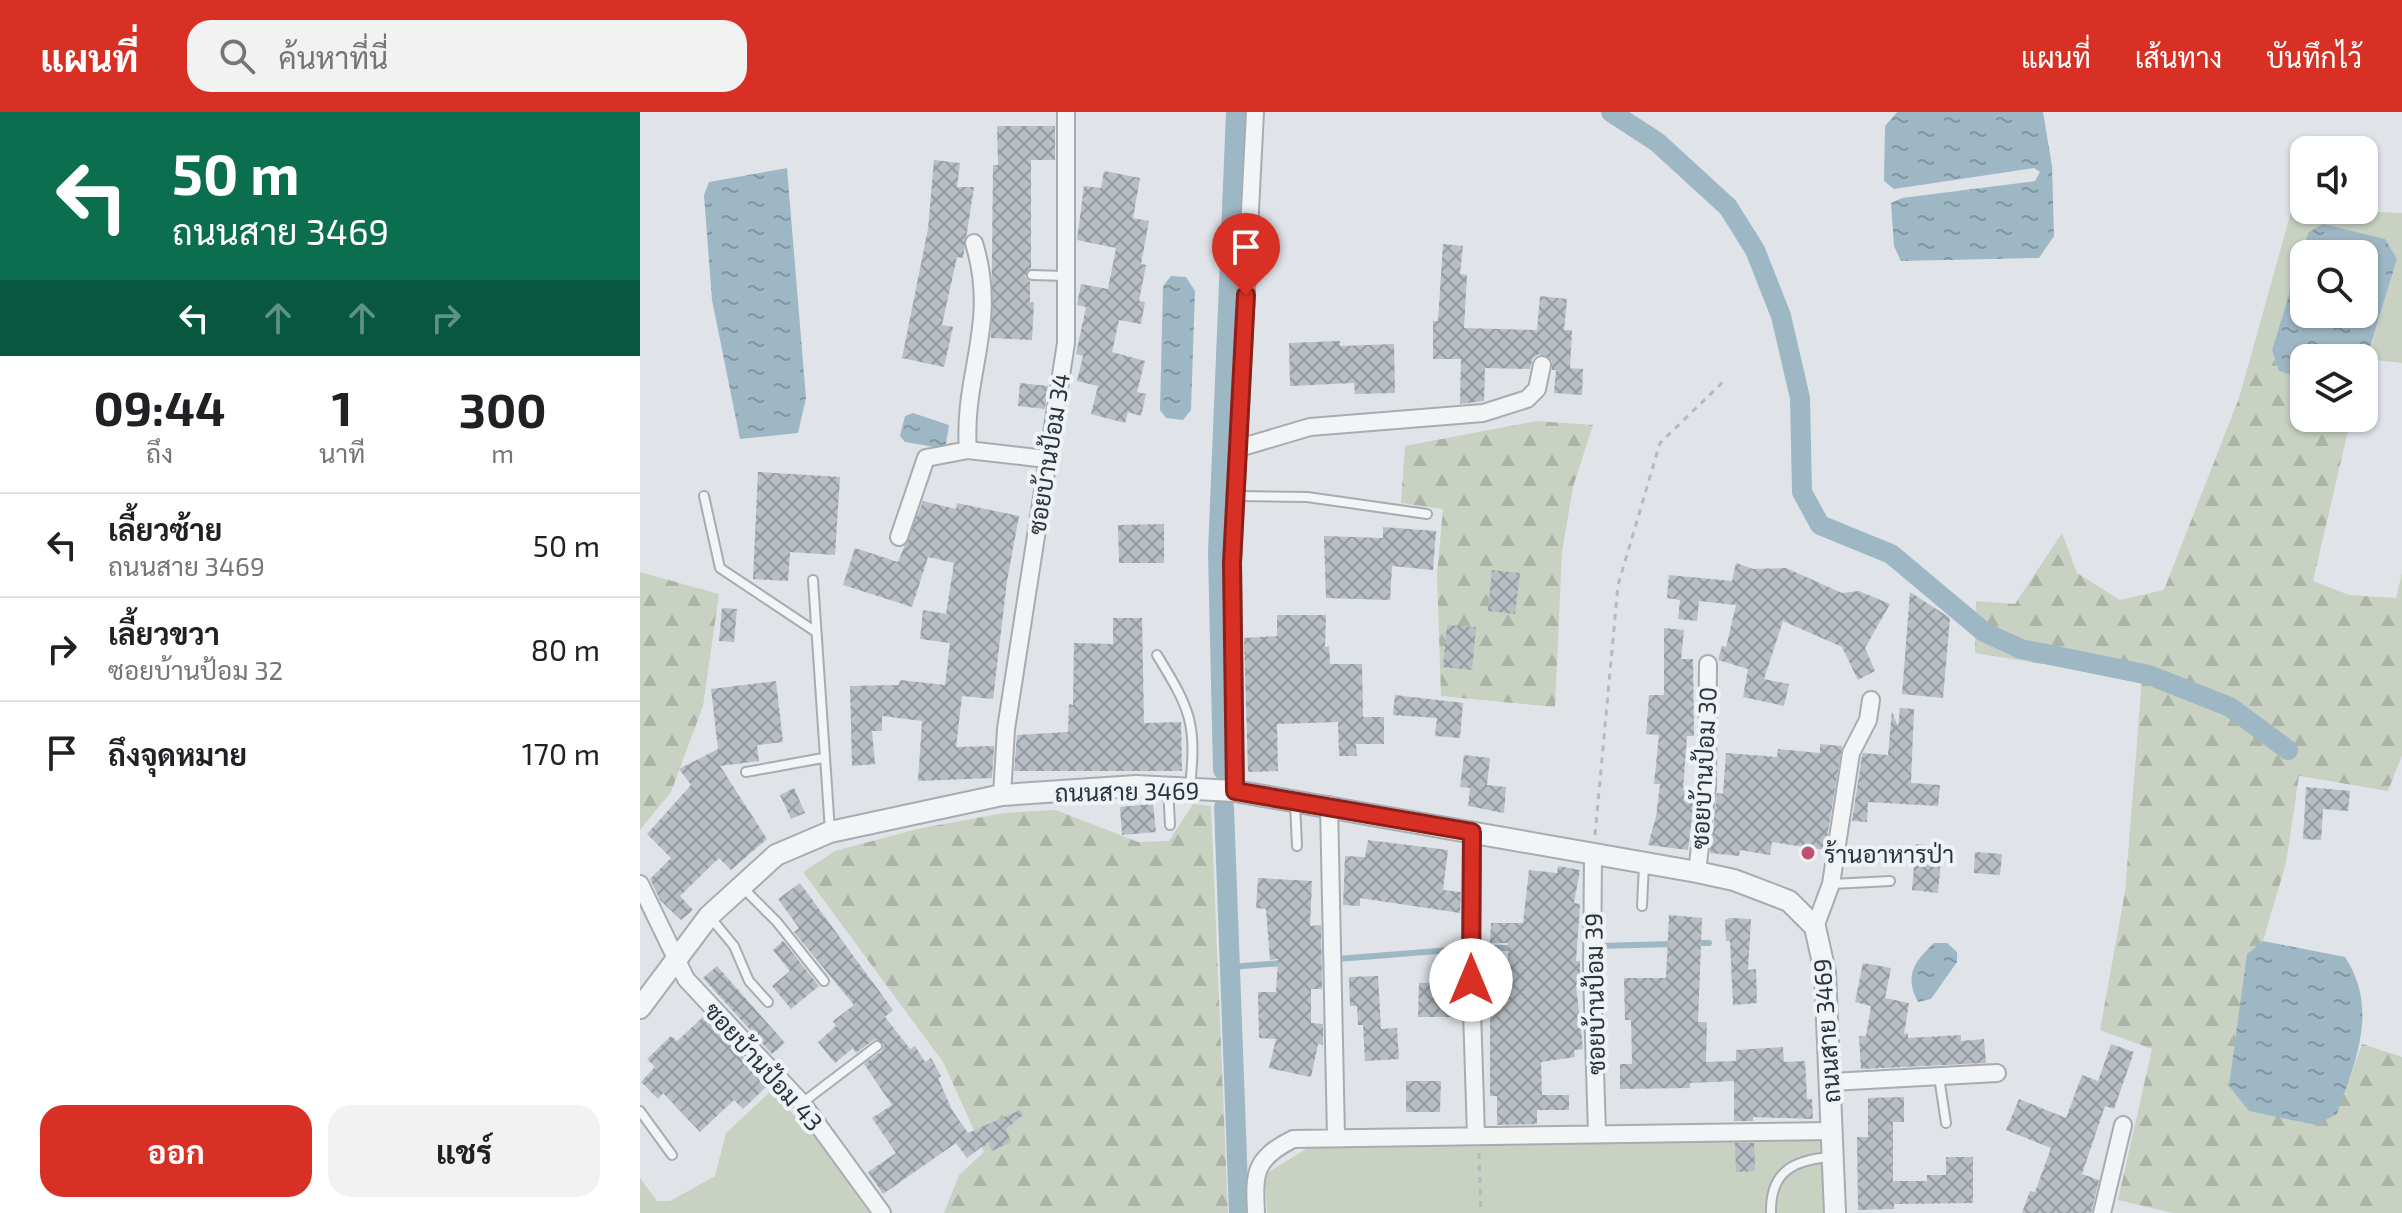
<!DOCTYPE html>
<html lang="th">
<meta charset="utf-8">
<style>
:root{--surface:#fff;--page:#f2f2f2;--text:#202124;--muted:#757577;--line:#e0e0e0;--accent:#d93025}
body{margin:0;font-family:"Exo 2",Sarabun,sans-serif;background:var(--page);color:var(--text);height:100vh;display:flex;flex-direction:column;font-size:30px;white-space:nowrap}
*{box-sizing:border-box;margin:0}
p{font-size:26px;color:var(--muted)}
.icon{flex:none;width:44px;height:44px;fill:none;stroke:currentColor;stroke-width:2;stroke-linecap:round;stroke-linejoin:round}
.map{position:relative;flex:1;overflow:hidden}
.details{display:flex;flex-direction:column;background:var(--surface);width:640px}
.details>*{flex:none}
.guide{background:#0b6e4f;color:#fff;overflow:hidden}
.controls{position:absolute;left:1650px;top:24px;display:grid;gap:16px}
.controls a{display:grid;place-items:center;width:88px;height:88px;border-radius:16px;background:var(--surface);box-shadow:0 2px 6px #0004;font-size:40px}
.pin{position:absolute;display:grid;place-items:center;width:68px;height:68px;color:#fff;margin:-82px -34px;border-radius:50% 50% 50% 0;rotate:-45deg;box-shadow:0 0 8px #0007}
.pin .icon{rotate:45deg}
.me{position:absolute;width:88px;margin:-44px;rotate:0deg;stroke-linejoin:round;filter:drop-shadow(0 0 6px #0008)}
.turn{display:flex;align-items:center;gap:28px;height:168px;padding:0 40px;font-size:36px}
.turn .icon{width:104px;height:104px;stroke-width:2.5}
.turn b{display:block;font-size:56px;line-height:68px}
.lanes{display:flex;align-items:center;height:76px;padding:0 40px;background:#0003;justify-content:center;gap:40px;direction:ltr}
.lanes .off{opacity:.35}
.eta{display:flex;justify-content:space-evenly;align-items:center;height:136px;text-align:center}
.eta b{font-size:48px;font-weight:700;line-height:56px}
.cta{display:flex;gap:16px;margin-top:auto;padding:16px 40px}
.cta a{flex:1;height:92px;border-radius:24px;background:var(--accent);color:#fff;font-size:32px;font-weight:700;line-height:92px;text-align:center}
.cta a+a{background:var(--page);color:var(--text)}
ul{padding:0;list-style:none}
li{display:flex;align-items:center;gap:24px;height:104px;padding:0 40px;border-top:2px solid var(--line)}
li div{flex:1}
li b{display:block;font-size:30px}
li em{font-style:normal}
header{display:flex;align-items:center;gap:48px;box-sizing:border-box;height:112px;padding:0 40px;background:var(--accent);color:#fff}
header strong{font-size:38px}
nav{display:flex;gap:44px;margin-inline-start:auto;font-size:28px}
.search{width:560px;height:72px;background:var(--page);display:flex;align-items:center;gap:20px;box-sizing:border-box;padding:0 28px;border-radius:24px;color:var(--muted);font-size:30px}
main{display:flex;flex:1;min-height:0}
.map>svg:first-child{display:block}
.green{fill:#c8d1c2}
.forest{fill:url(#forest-firs)}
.water{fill:url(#water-ripples);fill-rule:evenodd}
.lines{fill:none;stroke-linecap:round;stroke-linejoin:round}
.stream{stroke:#9eb7c5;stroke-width:6}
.canal{stroke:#9eb7c5;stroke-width:20}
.building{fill:url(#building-cross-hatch)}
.service-casing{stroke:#a6acb1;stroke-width:12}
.minor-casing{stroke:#a6acb1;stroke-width:20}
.tertiary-casing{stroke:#a6acb1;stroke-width:24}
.path{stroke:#b6babe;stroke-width:3;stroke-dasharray:6 6;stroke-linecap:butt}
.service{stroke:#f2f4f6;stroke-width:8}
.minor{stroke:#f2f4f6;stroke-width:16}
.tertiary{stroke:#f2f4f6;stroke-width:20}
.route-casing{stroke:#8d1f18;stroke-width:20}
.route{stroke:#d93025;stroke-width:14}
.poi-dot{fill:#c24f74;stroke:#eff3f5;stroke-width:3}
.labels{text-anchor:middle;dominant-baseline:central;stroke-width:8;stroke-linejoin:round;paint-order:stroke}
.street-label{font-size:24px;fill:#2a343d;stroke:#eff3f5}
.poi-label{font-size:24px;fill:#2a343d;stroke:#eff3f5;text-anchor:start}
</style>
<header>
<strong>แผนที่</strong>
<div class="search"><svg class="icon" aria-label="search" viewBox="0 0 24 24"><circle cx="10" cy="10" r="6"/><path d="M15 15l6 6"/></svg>ค้นหาที่นี่</div>
<nav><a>แผนที่</a><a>เส้นทาง</a><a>บันทึกไว้</a></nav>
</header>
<main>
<section class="details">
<div class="guide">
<div class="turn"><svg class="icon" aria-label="left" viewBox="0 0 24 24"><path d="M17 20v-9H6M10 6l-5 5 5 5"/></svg><div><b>50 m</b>ถนนสาย 3469</div></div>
<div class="lanes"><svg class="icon" aria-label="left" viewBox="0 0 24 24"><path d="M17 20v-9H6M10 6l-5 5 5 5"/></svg><svg class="icon off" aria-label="ahead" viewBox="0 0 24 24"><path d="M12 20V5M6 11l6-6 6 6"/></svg><svg class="icon off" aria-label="ahead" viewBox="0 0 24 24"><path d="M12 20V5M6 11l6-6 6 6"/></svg><svg class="icon off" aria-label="right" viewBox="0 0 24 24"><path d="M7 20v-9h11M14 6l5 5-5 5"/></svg></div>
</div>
<div class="eta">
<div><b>09:44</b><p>ถึง</p></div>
<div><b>1</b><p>นาที</p></div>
<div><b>300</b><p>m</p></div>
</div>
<ul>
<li><svg class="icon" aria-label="left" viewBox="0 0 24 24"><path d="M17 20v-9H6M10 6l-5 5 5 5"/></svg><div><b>เลี้ยวซ้าย</b><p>ถนนสาย 3469</p></div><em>50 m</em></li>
<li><svg class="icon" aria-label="right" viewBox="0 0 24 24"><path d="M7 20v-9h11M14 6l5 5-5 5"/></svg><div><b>เลี้ยวขวา</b><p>ซอยบ้านป้อม 32</p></div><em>80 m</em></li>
<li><svg class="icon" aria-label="arrive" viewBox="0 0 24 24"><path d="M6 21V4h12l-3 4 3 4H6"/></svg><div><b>ถึงจุดหมาย</b></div><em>170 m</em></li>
</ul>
<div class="cta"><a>ออก</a><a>แชร์</a></div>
</section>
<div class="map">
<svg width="1762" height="1101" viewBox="0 0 1762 1101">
<defs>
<pattern id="forest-firs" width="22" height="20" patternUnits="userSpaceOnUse" patternTransform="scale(2)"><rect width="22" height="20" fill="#c8d1c2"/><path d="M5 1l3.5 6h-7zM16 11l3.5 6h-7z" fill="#acb4a8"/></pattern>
<pattern id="water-ripples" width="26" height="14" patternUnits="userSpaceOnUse" patternTransform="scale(2)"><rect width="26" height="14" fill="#9eb7c5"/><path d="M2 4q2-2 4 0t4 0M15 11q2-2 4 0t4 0" fill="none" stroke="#8196a1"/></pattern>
<pattern id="building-cross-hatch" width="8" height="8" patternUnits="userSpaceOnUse" patternTransform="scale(2)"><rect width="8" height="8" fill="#b7bec4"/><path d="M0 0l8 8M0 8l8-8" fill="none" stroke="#959ba0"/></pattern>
</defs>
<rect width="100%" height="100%" fill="#e0e4e8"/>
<path class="green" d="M1652,96L1762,101V251L1727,247L1757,147L1668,121L1632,238L1614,233Z
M131,979L174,1024L229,1101H0V1066L17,1089H30L75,1064L86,1021Z
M1187,1025L1188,1101H627L625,1062L673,1033Z"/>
<path class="forest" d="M1614,233L1632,238L1639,259L1664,267V306H1711L1673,469L1709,483L1756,486L1762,461V643L1748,679L1659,664L1646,751L1623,829L1607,842L1697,1001L1722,932L1762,945V1101H1533L1478,1088L1512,937L1460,918L1485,780L1502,568L1335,541L1336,489L1375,492L1422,421L1437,461L1480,488L1524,478L1599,286Z
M897,309L953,313L933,375L922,440L915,595L801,584L797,463L803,397L761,391L765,334Z
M0,460L79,482L63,594L31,680L0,718Z
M553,692L571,694L588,1101H304L319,1063L344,1040L303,950L163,760L195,739L277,717L364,701L416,698L498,730L529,729Z"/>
<path class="water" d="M1257,0H1403L1412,54L1414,124L1399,146L1261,149L1254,134L1251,91L1262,86L1395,69L1400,60L1394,56L1254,77L1244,69L1245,14Z
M147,56L166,286L158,321L100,327L72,188L64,83L69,70Z
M1683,112L1745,127L1757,147L1724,255V246H1664V267L1639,259L1632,238L1668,121ZM1664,142H1724V202H1664Z
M531,164L546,165L555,179L551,298L543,308L526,306L520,298L523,174Z
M273,301L309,313L306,332L300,336L265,330L260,324L265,304Z
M1623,829L1705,845C1739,897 1716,948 1697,1002L1676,1013L1609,999L1589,974L1607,842Z
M1294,831H1307L1317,840V850L1291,887L1278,890C1264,863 1274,850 1294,831Z"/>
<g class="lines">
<path class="stream" d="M1053,831H1069
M957,834L1034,832
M838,836H874
M697,847L823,837
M590,855L643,851"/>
<path class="canal" d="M971,0L1017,30L1088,95L1115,138L1141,204L1160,286L1162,380L1180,413L1251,442L1344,520L1381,537L1509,563L1590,595L1648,638
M583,658L578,440L596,0
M584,695L599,1101"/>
</g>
<path class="building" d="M357,14H415V48H391V156L385,164L390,170V190H394L392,228L351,226L353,53H358Z
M294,48L320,51L317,75H334L323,146L317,145L302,213L313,215L304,255L262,246L288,117Z
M464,59L500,66L493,106L509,109L501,152L506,153L499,189L505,190L501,212L479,208L472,240L505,249L497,280L506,282L501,304L488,300L485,311L451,302L458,274L437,269L443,244L436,242L446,195L437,193L441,172L468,177L476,136L437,128L444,74L461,76Z
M803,132L823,134L820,162L827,163L824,216L897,218L900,184L927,187L924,218H932L930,256L943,257L942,283L914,281L916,258H912V249L899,242L893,246L890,257L845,256L844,289L820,292L821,247H793V209H798Z
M700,229V234L754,232L755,281L715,282L714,271L650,274L649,231Z
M380,271L408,274L405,297L378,294Z
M118,360L200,365L195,443L150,440L148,469L113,467Z
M283,389L316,397L317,391L379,404L367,469L353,587L322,584L316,635L354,634L352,666L278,669L282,609L242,604V619H232L235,652L212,654L210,574L259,573L260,568L305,573L310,531L280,527L283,498L306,502L314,451L288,445L272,495L203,473L215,436L258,450Z
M524,412V451H479L478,413Z
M743,415L796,419L793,458L752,454L750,488L686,486L684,424L743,426Z
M1096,451L1113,457L1146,456L1202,481L1219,479L1250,492L1225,536L1235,559L1218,568L1202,535L1143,509L1124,567L1149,572L1144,594L1103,585L1108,557L1078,548L1082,534L1086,535L1096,493L1059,489L1057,509L1038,507L1040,488L1027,486L1029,463L1092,469Z
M852,458L880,461L875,502L848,499Z
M1270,480L1310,506L1303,586L1262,582Z
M82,496L97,497L94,530L79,529Z
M637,503H686L685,535L689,534L690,552H722L723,605H744V632H716L717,644H699L698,610L637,612L638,659L608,660L604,526L637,524Z
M473,506H502L504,611L541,610L542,659H374L377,623L428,620L429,592L433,593L434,531L473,532Z
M807,513L836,515L832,558L803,555Z
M1024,516L1044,518L1041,547H1053L1054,624H1047L1043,678L1055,679L1048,738L1008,733L1016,705L1020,672H1014L1019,623L1006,622L1009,583H1024Z
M136,569L143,630L117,633L119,649L80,654L127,727L91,758L79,746L40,784L53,798L41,808L20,788L10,767L31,746L7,722L51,673L39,657L78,637L71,577Z
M755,583L823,591L820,626L795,624L797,606L753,603Z
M1260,596L1274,597L1271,671L1300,673L1298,694L1228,690L1227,710L1212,709L1222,644L1223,641L1248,643L1252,599L1258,615Z
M1180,632L1202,634L1185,738L1132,730L1130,743L1100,738L1099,744L1070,741L1077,681L1083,682L1086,641L1137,645L1138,637L1180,641Z
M824,643L850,646L847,673L866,675L864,701L828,694L830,676L820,675Z
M1666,675L1710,679L1708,699L1683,697L1681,728L1663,727Z
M154,676L165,701L151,707L140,683Z
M513,692L516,720L482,723L480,695Z
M728,728L808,738L803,778L821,780L820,801L720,786V794L703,793L705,744L725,745Z
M1276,732L1302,735L1298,781L1272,778Z
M1335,740L1362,742L1360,763L1334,761Z
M918,754L940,758L934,791L940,792L936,849H940V873H936L943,937L934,938L935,945L901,950L902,983H929V998H897V1012L857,1013V984H850V887H853L852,867L868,866V831H850L851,811H883L889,758L917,761Z
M618,766L672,769L670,814L681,813L682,877H671V911L683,912V933L678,932L671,965L629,956L636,927L619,926L618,880H636L638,847L630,848L626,797L616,796Z
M160,771L253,898L245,905L270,937L275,934L285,950L291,946L301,964L298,966L312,998L328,1021L380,998L383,1003L366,1017L371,1030L352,1039L348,1030L327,1046L316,1031L243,1082L228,1060L256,1041L232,1006L252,993L224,952L242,939L244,932L235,927L216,941L213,936L195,951L178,930L196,914L193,909L214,893L154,820L159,816L138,787Z
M1029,803L1062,806L1058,910H1067L1066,950L1096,949V938L1143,935L1144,950L1165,949L1167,987H1172L1173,1007L1113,1005V1009H1094V969L1050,971V976L980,977V952H992L991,908H985L984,866H1026Z
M1090,806L1111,807L1108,858L1116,857L1117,891L1093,893L1090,829H1086L1085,808Z
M143,829L179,874L151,897L132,874L150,859L133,838Z
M1223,851L1251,856L1245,886L1269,891L1264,922L1268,921V926L1321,923V929L1344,927L1346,951L1221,957L1219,924H1226L1231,894L1215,890Z
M77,854L145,931L132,942L63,866Z
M738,864L741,917L757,916L759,947L725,949L723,913H718L717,894H710L709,865Z
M779,871H818V905H778Z
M65,903L115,957L112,960L126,975L103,997L94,988L60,1020L23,981L18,987L1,970L15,955L7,947L31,924L37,929Z
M1471,932L1494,940L1474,997L1465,994L1442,1062L1459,1068L1451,1101H1382L1390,1079L1395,1080L1411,1036L1366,1018L1379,987L1426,1006L1442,963L1458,969Z
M766,969H801L800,1000H766Z
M1264,985V1010H1253V1069H1287V1063H1306V1045H1333V1091L1254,1092V1097L1218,1098L1217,1025H1228V986Z
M1095,1031H1114L1115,1059L1096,1060Z"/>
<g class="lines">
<g class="service-casing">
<path id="service" d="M392,163L426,164
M64,384L80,456L176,520
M596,384L667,385L787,402
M173,468L190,719
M517,543C550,597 557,610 550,675
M106,660L183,646
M528,675L530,713
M655,692L657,734
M1192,772L1250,769
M103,776L137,810L184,869
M1002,794L1004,752
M70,805L94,834L109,869L128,890
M1299,965L1306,1011
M162,991L237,934
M0,999L32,1043
M1131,1101C1130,1060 1153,1048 1190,1045"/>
</g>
<g class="minor-casing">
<path id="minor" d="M599,336L670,315L843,301L887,287L897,277L902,253
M328,338C322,263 359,212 334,131
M259,425L286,346L328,338L406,347
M595,679L592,451L615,0
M362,683L366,617L426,231V0
M689,693L696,1024
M832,720L831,868L836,1023
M953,743L952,861L957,1022
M1057,760L1067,675L1068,552
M0,772L46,867L162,991L242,1101
M1175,815L1191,772L1211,641L1228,608L1231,588
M1191,970L1357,961
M616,1101C614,1060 614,1047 653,1027L1192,1019
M1462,1101L1483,1013"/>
</g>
<g class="tertiary-casing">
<path id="tertiary" d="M0,896L69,804L136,743L190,720L362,683L496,674L595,679L1057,760L1094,768L1149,789L1175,815L1185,860L1195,1101"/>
</g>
<path class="path" d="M955,723L978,473L1020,331L1086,267
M839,1041L841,1101"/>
<use href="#service" class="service"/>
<use href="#minor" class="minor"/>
<use href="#tertiary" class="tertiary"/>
</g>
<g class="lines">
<g class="route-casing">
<path id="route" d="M606,183L592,451L595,679L832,720L831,868"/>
</g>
<use href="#route" class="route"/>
</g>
<circle class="poi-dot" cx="1168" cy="741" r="8"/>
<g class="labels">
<g class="street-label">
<text transform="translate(408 342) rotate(-81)">ซอยบ้านป้อม 34</text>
<text transform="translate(1063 656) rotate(-87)">ซอยบ้านป้อม 30</text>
<text transform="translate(487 679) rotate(-1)">ถนนสาย 3469</text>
<text transform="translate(954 882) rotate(-91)">ซอยบ้านป้อม 39</text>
<text transform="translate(1186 919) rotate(-94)">ถนนสาย 3469</text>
<text transform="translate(124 954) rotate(48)">ซอยบ้านป้อม 43</text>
</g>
<g class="poi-label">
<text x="1184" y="741">ร้านอาหารป่า</text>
</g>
</g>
</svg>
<div class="controls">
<a><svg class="icon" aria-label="sound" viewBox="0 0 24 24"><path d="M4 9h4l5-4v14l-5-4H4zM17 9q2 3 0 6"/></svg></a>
<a><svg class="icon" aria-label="search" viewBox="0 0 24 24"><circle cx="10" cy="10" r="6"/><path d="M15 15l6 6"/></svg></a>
<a><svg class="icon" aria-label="layers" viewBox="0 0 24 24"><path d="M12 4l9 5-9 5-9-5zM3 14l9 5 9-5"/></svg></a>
</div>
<div class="pin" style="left:606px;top:183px;background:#d93025"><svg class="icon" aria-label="arrive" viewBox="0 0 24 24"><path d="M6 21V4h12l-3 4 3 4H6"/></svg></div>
<svg class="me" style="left:831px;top:868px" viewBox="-20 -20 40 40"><circle r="19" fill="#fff"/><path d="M0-13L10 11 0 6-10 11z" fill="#d93025"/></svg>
</div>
</main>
